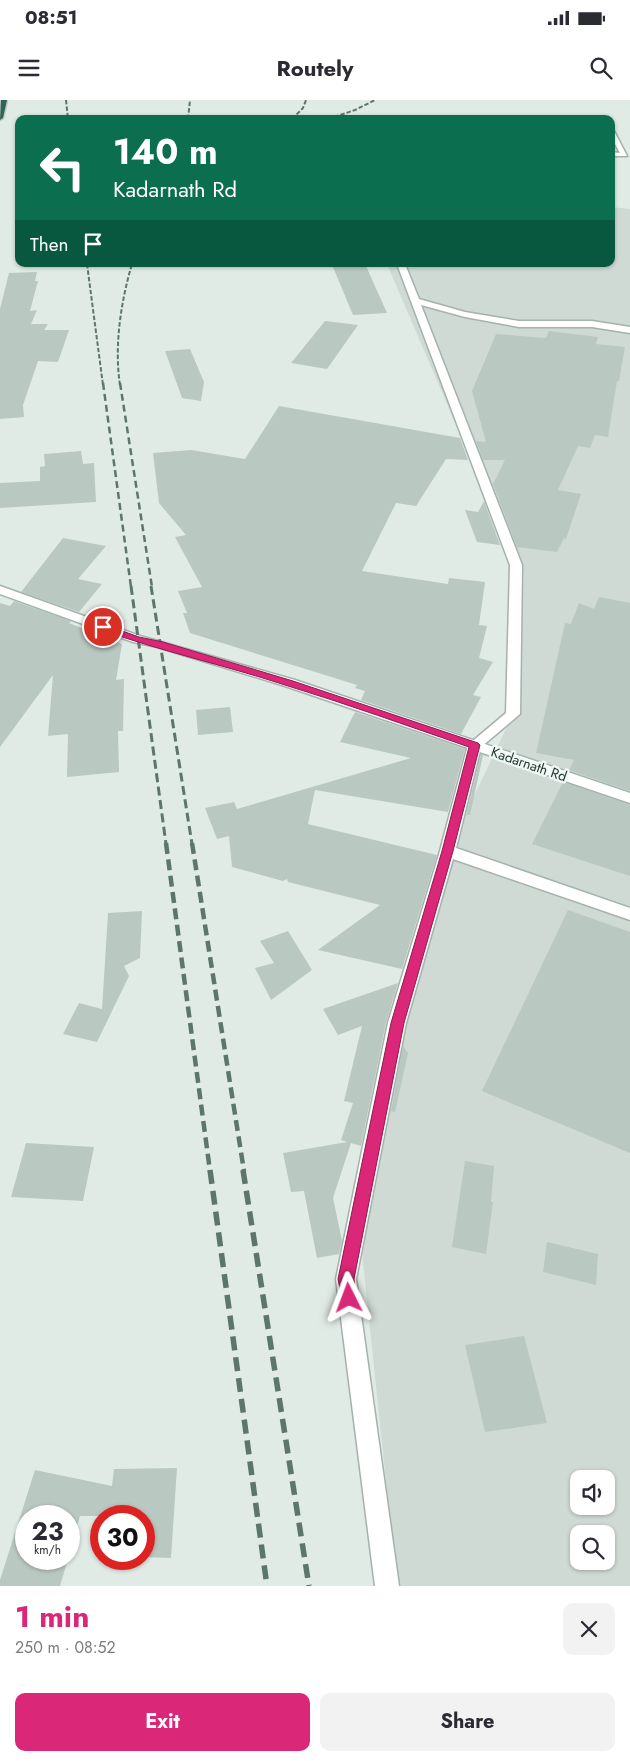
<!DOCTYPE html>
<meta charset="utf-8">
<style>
:root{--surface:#fff;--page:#f2f2f3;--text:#2b2b33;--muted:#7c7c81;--accent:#db2777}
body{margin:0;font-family:Jost,sans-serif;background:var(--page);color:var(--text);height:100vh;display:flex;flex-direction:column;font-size:19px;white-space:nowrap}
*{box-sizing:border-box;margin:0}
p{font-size:16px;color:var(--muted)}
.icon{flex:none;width:28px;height:28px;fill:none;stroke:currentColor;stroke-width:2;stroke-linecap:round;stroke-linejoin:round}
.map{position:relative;height:1486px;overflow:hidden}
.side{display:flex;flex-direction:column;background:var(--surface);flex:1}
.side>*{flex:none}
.top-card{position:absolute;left:15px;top:15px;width:600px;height:152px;border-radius:10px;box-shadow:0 1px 4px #0004;background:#0b6e4f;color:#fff;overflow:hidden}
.tools{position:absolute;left:570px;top:1370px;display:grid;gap:10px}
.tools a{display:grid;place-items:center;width:45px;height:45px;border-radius:10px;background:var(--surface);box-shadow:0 1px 4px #0004;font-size:25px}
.speed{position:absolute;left:15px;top:1405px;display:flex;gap:10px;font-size:25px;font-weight:700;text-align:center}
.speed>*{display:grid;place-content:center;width:65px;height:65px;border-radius:50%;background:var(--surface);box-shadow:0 1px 4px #0004;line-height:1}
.speed small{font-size:12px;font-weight:400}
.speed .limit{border:8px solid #d22;background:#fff;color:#111}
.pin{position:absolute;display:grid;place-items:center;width:42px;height:42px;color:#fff;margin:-21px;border:2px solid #fff;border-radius:50%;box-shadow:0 1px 5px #0007}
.me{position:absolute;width:55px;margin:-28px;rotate:357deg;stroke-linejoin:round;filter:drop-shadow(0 0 4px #0008)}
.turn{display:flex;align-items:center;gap:18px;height:105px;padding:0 15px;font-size:22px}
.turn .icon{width:65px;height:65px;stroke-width:2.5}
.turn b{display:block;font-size:35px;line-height:42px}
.then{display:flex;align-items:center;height:48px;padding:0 15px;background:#0003;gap:10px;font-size:19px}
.round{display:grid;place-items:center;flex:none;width:52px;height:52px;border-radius:10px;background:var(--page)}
.head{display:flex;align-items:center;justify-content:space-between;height:85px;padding:0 15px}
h1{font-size:30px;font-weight:700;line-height:38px;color:var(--accent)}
.action{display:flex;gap:10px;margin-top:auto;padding:10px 15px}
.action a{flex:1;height:58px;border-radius:10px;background:var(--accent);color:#fff;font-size:20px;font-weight:700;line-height:58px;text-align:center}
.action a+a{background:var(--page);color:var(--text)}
.status{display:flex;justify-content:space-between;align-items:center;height:35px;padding:0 25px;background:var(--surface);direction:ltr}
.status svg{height:14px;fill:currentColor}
header{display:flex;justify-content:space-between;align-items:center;height:65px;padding:0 15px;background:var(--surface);font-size:22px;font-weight:700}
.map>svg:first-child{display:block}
.built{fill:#cfdad5;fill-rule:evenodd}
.building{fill:#b9c8c1}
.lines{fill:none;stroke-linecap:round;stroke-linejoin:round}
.street-casing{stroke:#a4b2ac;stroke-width:3}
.secondary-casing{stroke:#a0b6ad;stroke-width:3}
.highway-casing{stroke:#c1c8c6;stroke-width:3}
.street{fill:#fff;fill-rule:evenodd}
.secondary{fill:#fff;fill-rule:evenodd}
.highway{fill:#306556;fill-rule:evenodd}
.rail-far4{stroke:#5d766d;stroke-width:2;stroke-dasharray:4.5 2;stroke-linecap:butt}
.rail-far3{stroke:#5d766d;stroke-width:2.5;stroke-dasharray:7 4;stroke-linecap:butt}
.rail-far2{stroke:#5d766d;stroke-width:3;stroke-dasharray:9 4.5;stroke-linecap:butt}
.rail-far1{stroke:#5d766d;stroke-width:4.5;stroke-dasharray:11 5.5;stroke-linecap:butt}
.rail{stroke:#5d766d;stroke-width:5.5;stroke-dasharray:14 7;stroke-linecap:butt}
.route{fill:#db2777;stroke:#8e194d}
.labels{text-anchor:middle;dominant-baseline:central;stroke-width:4.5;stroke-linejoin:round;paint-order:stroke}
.street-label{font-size:14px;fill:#223a32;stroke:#f1f7f4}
</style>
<div class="status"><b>08:51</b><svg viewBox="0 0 49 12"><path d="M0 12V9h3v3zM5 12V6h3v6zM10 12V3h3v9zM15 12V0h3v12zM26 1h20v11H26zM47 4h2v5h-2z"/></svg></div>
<header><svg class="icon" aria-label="menu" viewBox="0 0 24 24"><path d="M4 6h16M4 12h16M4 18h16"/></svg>Routely<svg class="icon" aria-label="search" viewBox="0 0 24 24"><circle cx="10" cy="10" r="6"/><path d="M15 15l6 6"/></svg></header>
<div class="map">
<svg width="630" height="1486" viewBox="0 0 630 1486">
<rect width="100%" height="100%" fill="#e1ebe6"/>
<path class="built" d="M611,107L630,109V1486H397L358,1115L448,751L513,614L516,465L387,164H611ZM579,1379H606V1406H579ZM579,1434H606V1461H579Z"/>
<path class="building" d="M366,166L387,213L353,215L333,167Z
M37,172L35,181H38L30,211L37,210L31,224H48L44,230H69L58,262L38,261L23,305L24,317L0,319V209L9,173Z
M325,221L358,225L327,269L291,263Z
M549,231L598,237L596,244L625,247L619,281H617L608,337L595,335L590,348L578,346L558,390L581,394L566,439L564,438L557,452L517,447L493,384L505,360H483L476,341L486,342L472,291L496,234L546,238Z
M190,249L204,282L201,301L182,298L165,251Z
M279,306L460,338L468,360L446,359L416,406L396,403L362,471L448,484L449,478L485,482L479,525L487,526L479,558L493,562L473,595L481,597L461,634L361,600L365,591L355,588L357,585L190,533L183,513H187L178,491L202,487L175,437L186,435L159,403L153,353L191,350L245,359Z
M81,351L83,364L94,363L96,402L0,408V383L40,381V367L45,366L44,354Z
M484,401L500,445L477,442L465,410L478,412Z
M63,438L106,446L78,479L102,484L79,512L21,492Z
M599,497L630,503V691L569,670L574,660L536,653L565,523L571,524L579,503L594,509Z
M14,501L71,521L69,523L122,544L116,580L124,579L123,631H118L119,672L67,677L68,634L48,636L53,575L0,647V503L10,506Z
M230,607L233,632L198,635L196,610Z
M355,612L465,649L448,712L315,690L308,724L437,755L402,869L318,850L380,805L288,782L287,779L283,781L232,767L229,736L217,739L205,708L234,702L237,709L411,658L340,642Z
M481,654L483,655L470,715H466Z
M563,682L630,705V776L532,744Z
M568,810L630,832V1053L482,991Z
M142,811L140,858L124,866L129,876L97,942L63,934L79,903L102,909L108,813Z
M288,831L312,870L271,900L255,868L274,863L260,841Z
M398,883L386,923L361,1046L351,1043L333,1098L342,1141L339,1154L317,1158L304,1091L291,1092L283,1053L347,1042L341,1040L353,1003L344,1001L362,926L338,935L323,909Z
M403,946L408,953L395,1012L391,1011Z
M26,1043L94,1047L83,1101L11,1097Z
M465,1061L494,1066L491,1102H493L486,1154L452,1147Z
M547,1142L598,1154L596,1185L543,1172Z
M524,1236L547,1323L485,1332L465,1245Z
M177,1368L171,1458L144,1457V1416H80L69,1455V1416H26V1459H68L60,1486H0V1480L35,1370L112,1386L114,1369Z"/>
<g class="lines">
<g class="street-casing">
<path id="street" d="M611,29L614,31L627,56H611V52L620,53L611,37Z
M397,164H405L419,199L465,212L519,221H592L630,227V233L592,227H519L465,217L421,205L522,465L520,614L481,647L456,748L630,808V820L453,759L406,923L356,1179L399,1486H375L336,1179L388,923L440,751L468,645L506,613L510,465Z"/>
</g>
<g class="secondary-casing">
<path id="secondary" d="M0,486L140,536L295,580L630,693V703L285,586L157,547L133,542L0,494Z"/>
</g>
<g class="highway-casing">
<path id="highway" d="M1,0H7L3,18L0,20Z"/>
</g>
<use href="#street" class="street"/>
<use href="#secondary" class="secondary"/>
<use href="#highway" class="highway"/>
<path class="rail-far4" d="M66,0L68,19
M188,19L190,0
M292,19L303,8L306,0
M328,19L355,10L375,0
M87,164L103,285
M120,285C114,246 121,201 132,164"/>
<path class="rail-far3" d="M103,283L131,487
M120,283L152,487"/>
<path class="rail-far2" d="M131,486L166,744
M151,486L192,744"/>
<path class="rail-far1" d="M166,743L210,1071
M192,743L244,1071"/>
<path class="rail" d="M210,1070L267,1486
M243,1070L309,1486"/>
</g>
<path class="route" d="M103,524L139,537L163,542L293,581L478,643L480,645L453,751L404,923L354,1179L356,1198L354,1204L349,1206L343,1204L338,1179L391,923L442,751L469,647C408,626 347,604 285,585C224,565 160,551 99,529L98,527Z"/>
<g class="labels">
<g class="street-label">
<text transform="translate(529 664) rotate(19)">Kadarnath Rd</text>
</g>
</g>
</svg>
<div class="tools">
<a><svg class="icon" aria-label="sound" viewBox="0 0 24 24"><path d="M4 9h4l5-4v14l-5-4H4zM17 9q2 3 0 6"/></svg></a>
<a><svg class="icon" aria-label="search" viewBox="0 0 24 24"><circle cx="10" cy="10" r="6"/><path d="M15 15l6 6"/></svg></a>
</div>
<div class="speed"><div>23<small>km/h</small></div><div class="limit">30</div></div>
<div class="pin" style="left:103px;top:527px;background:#d93025"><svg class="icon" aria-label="arrive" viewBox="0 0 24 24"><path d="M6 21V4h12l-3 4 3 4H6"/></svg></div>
<svg class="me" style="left:349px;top:1198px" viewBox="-20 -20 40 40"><path d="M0-17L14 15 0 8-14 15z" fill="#db2777" stroke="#fff" stroke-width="4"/></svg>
<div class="top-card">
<div class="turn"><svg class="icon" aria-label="left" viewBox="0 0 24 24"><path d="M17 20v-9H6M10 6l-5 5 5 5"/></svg><div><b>140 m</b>Kadarnath Rd</div></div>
<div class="then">Then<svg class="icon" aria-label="arrive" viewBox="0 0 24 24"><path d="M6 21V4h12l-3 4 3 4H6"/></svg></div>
</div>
</div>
<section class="side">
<div class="head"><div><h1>1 min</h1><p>250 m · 08:52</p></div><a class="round"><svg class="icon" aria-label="close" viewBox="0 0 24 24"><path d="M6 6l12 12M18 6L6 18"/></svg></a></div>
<div class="action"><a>Exit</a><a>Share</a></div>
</section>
